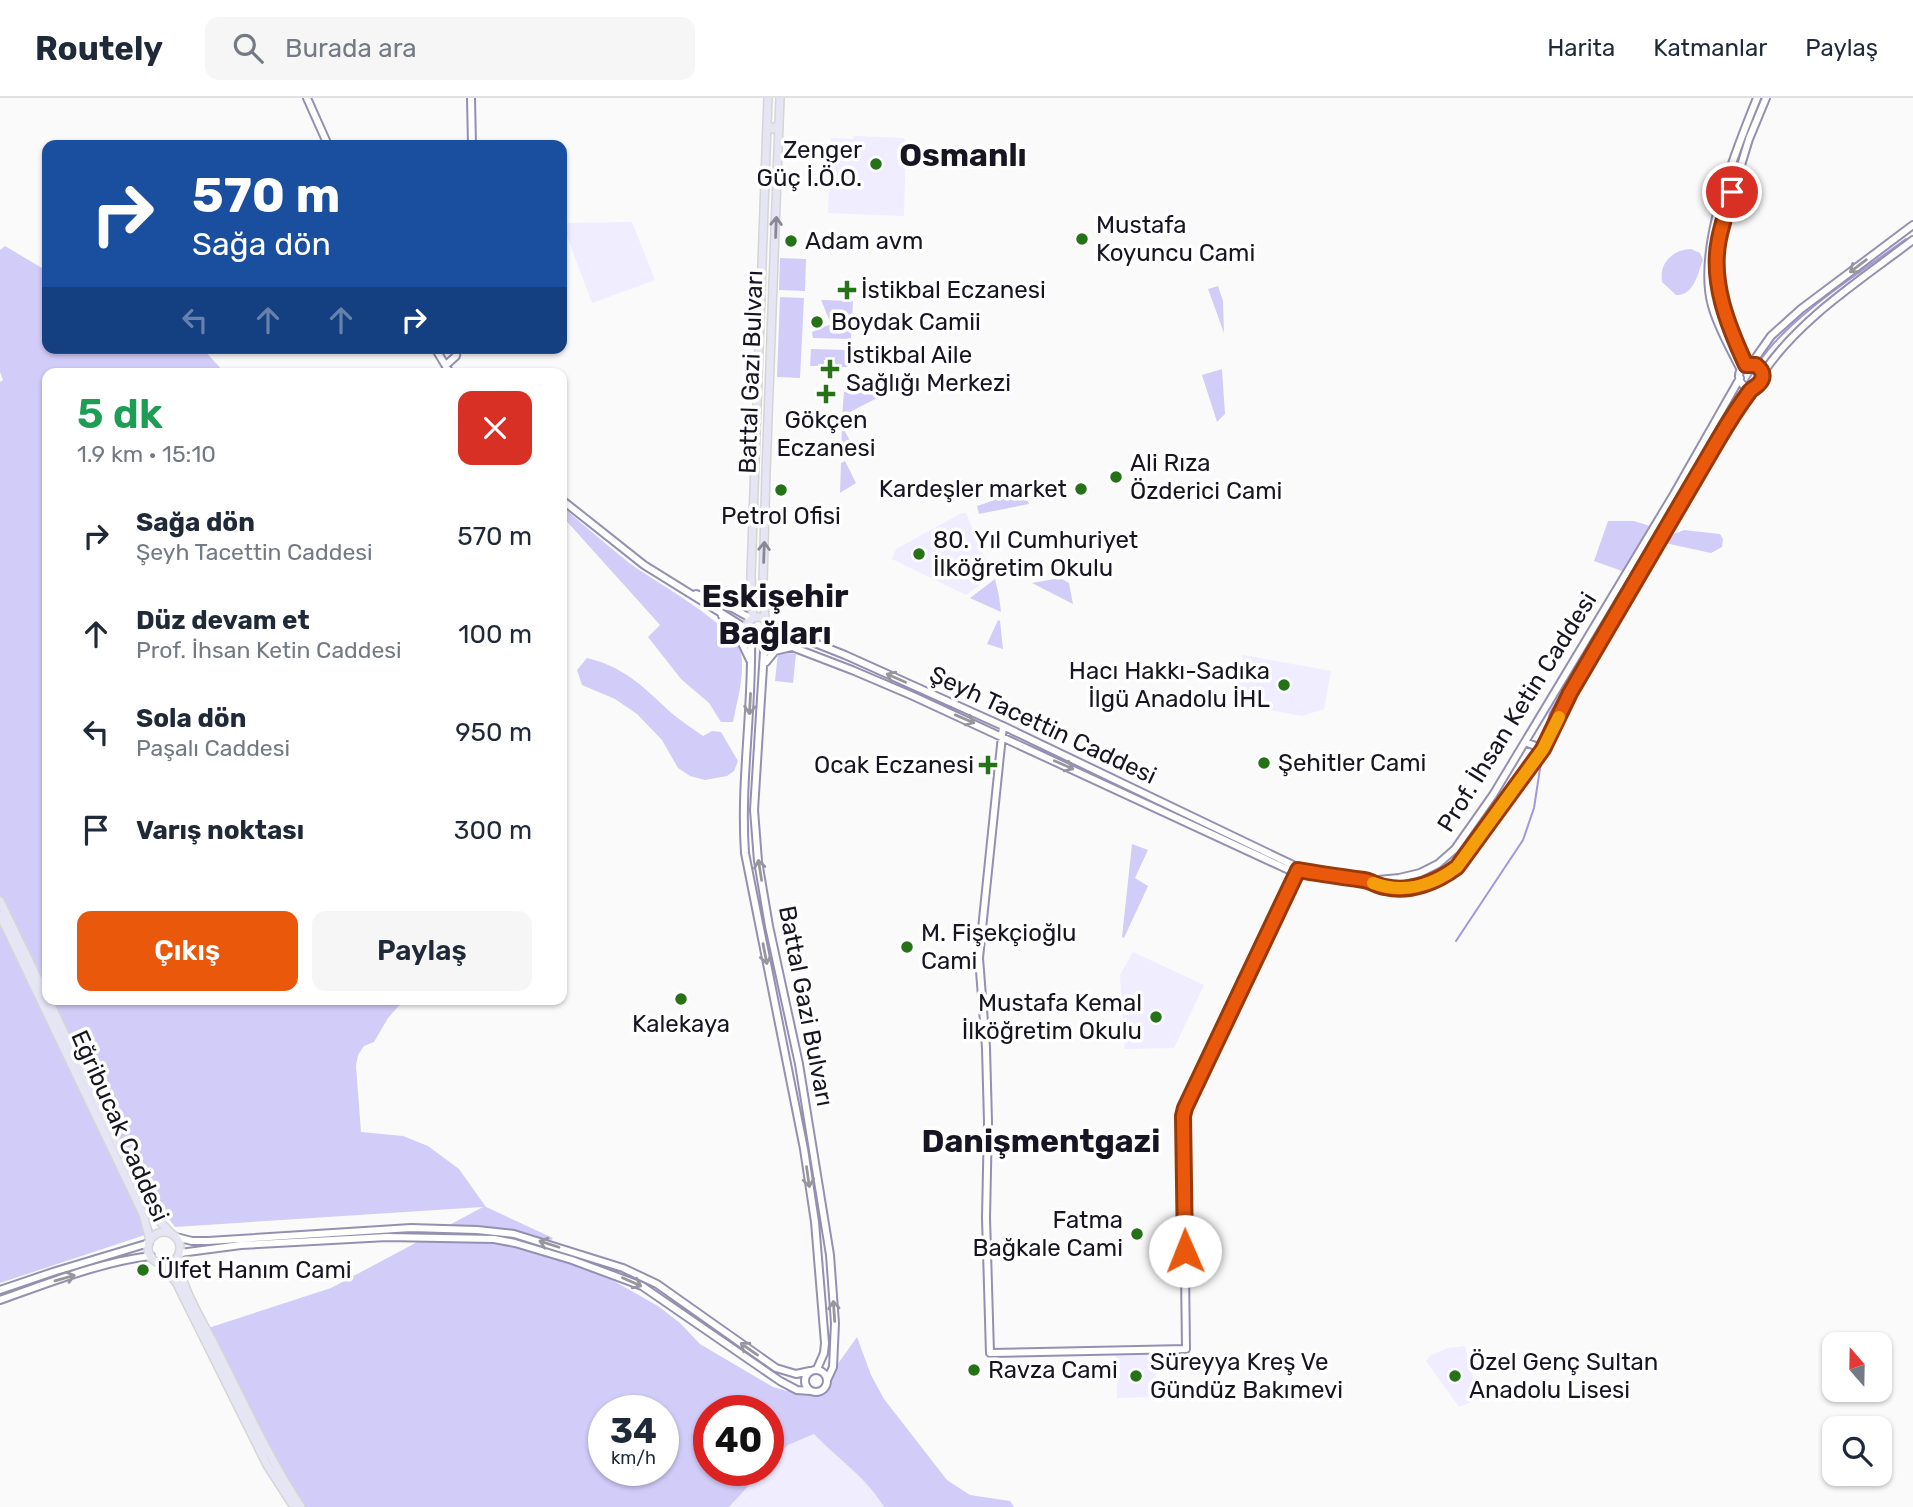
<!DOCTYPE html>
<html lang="tr">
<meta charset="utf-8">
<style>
:root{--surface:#fff;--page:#f6f6f7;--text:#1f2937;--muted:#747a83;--line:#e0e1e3;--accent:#ea580c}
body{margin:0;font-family:Rubik,sans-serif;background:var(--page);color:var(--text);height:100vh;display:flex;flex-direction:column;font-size:26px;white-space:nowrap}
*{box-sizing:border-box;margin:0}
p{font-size:23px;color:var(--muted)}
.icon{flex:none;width:38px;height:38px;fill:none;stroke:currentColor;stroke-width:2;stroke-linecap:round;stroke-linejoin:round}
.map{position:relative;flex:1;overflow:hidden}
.side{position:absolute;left:42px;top:270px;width:525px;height:637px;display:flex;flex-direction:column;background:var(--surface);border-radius:14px;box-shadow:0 2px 5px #0004}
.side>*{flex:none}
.guide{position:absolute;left:42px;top:42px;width:525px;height:214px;border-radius:14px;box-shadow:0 2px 5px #0004;background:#1a4fa0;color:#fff;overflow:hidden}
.needle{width:46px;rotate:340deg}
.fabs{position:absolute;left:1822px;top:1234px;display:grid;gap:14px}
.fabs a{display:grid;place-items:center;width:70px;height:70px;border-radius:14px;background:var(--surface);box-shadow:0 2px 5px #0004;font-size:35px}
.speed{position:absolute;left:588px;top:1297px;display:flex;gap:14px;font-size:35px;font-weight:700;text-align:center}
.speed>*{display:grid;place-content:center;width:91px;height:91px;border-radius:50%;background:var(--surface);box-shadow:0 2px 5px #0004;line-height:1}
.speed small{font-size:18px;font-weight:400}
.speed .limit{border:10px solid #d22;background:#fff;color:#111}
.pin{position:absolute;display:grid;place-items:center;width:60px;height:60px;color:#fff;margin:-30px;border:4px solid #fff;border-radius:50%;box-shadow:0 2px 7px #0007}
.me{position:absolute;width:77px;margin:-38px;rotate:359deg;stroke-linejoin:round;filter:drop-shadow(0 0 5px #0008)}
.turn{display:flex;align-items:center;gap:24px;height:147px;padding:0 35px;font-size:32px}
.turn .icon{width:91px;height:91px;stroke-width:2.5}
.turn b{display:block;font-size:49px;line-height:60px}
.lanes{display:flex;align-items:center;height:66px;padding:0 35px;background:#0003;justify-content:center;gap:35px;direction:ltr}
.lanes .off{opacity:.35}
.round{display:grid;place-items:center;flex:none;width:74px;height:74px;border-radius:14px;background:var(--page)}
.overview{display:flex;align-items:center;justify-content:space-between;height:119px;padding:0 35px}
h1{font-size:42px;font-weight:600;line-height:52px;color:#1e9e55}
.button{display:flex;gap:14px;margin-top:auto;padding:14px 35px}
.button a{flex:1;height:80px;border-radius:14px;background:var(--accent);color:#fff;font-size:28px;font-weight:600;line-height:80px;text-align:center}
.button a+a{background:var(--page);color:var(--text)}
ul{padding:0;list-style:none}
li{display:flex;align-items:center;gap:21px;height:98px;padding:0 35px}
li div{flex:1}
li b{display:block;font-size:26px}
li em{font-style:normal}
header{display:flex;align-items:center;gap:42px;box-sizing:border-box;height:98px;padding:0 35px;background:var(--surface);border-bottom:2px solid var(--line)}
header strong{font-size:33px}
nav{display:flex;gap:38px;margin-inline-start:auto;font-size:24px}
.search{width:490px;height:63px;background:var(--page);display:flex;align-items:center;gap:18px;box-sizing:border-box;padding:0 24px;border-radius:14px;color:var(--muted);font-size:26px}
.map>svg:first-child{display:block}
.built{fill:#efedff}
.green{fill:#d2ccf9;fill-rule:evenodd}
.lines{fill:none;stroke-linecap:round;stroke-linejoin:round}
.stream{stroke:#a297de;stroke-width:2}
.tertiary-casing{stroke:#9490b1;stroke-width:10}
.primary-casing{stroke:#d5d5d7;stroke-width:10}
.tertiary{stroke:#fff;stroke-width:6}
.primary{stroke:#e6e5f4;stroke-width:7}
.oneway{stroke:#898796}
.oneway2{stroke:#97969c}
.route-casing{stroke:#983908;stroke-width:18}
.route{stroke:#ea580c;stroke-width:12}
.slow{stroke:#f59e0b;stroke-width:12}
.poi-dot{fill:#267217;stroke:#fff;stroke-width:2.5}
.labels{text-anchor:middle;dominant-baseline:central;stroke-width:7;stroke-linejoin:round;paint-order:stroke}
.poi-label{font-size:24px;fill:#171522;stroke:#fff;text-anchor:start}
.street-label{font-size:24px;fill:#171522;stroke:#fff}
.district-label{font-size:32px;font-weight:bold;fill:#171522;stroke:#fff}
</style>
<header>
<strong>Routely</strong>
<div class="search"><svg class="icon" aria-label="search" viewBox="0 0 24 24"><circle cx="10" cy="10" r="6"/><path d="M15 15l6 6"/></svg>Burada ara</div>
<nav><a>Harita</a><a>Katmanlar</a><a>Paylaş</a></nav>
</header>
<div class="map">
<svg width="1913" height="1409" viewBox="0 0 1913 1409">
<rect width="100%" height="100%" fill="#fafafa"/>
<path class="built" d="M854,38L903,40L906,43L904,118L828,115L831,40L853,41Z
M632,124L655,182L592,205L562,125Z
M962,415H966L992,478L966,497L892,461L896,451Z
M1243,557L1331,573L1324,611L1302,618L1243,607L1236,601Z
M1133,854L1204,887L1174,950L1125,951L1120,877Z
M1465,1248L1468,1263L1480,1300L1459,1309L1426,1263L1431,1257L1448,1250Z
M1155,1255L1156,1299L1117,1300L1116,1256Z
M814,1336L855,1372L875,1394L884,1409H729L763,1372H768V1367L788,1347Z"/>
<path class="green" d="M5,148L47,173V250H202L225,275H47V901H405L388,920L374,944L364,948L358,957L356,968L361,1034L403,1038L428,1048L459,1071L486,1109L553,1140L550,1144L552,1148L658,1208L680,1225L700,1246L773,1289L787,1293L817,1295L857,1239L871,1277L884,1301L947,1382L970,1397L1010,1403L1014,1409H884C866,1379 838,1361 814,1336L788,1347L768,1367V1312H709V1372H763L729,1409H296L274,1377L202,1232L331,1190L483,1109L175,1129L114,1049L154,1134L0,1185V284L3,282L0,274V152ZM604,1312H663V1372H604Z
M1691,151L1700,155L1703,162C1698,175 1694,198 1676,197L1662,184C1659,165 1672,152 1691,151Z
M780,160L806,161L805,193L779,192Z
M1218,188L1223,203L1224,235L1208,191Z
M780,199L804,200L800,280L777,279Z
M821,202L853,203L851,241L813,240L812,234L831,226Z
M811,251L848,252V269H836L833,262H824V268H810Z
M1222,271L1225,316L1217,324L1202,277Z
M844,294L887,295L842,318Z
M842,328L854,350L841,357Z
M845,363L856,385L840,395L841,365Z
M1024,392L1029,406L979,416L977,408Z
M562,408C583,427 606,446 628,464C653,483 734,526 741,555C745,577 737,603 733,624H721L709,605L681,581L648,539L660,527L562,418Z
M1608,423H1634L1650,428L1622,473L1594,463Z
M1684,432L1720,436L1723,441L1722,449L1711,455L1665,445L1674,436Z
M1060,480L1069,485L1073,506L1032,485Z
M995,481L999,498L1001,514L970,500Z
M998,522L1000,523L1003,551L987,546Z
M778,554L796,556L793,585L775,583Z
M587,560C622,568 643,588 668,612C679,622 692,630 703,638L712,633L721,634L738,663L734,673L727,678L705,682L690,678L678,670L662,642L637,616L615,601L582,587L577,572Z
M1132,746L1148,752L1135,780L1148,788L1124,840L1122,839Z"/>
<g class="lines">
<path class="stream" d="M1759,264C1791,217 1860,175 1906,141
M1747,284L1756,269
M1545,635L1550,615L1566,588L1741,293
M1456,843L1523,742L1534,710L1541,664"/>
<g class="tertiary-casing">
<path id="tertiary" d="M307,0L328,47
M471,0L472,47
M435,250L450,275
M1752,265L1771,238L1801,211L1913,127
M1739 278a12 12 0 1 1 24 0a12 12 0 1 1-24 0Z
M446,267L456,258L457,250
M1746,267L1732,235L1721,204L1717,167L1718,143L1749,41L1766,0
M1741,272C1731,252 1718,230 1712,208C1696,151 1735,54 1757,0
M1763,275C1800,220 1861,182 1913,142
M562,402L644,467L747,531
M696,496L725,506L752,521
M722,518L740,541L750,562
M767,526L845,557L1003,628L1293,767L1298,772
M751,538C753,611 740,683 745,755L804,1051L815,1124L825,1245L824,1255L817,1271
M766,539L852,572L913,598L1289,772L1368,783L1399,780L1420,775L1438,766L1455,751L1493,697L1674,396L1740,280
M763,541L764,553L754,712L758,763L769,828L799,966L830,1157L835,1225L833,1269L828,1280
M766,564L775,553L791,549
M1003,628L979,860L986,950L988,1024L986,1120L990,1255L1186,1251L1183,1018L1298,772
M1525,644L1543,651
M1370,784C1410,799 1443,786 1469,753L1543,651L1570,595L1619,510L1718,342L1753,289
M176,1139L192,1143H208L411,1130L477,1132L514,1136L623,1170L657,1186L776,1270L796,1276L810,1273
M180,1155L241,1147L387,1139L494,1141L515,1145L572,1162L642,1188L780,1283L797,1292L811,1293
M0,1192L56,1173L149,1145
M0,1202C46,1186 103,1163 151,1158
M805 1283a11 11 0 1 1 22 0a11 11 0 1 1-22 0Z"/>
</g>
<g class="primary-casing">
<path id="primary" d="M768,0L767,26L773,31L779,26L780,0
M747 530a11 11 0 1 1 22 0a11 11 0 1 1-22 0Z
M753,520L751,477L767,26
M765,523L763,484L766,374L779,26
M0,803L47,900
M0,817L143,1116L150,1142
M48,901L146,1105L154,1118L171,1135
M148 1150a16 16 0 1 1 32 0a16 16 0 1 1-32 0Z
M178,1158C179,1188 204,1225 217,1252C244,1305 268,1359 301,1409
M161,1166L176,1184L267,1367L294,1409"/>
</g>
<use href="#tertiary" class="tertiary"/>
<use href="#primary" class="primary"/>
</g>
<defs><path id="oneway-shaft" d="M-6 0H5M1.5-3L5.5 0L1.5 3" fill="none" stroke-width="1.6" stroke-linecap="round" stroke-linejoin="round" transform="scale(1.75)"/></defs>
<g class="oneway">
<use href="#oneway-shaft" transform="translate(776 129) rotate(-88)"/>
<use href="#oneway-shaft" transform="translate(764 454) rotate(-88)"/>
</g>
<g class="oneway2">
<use href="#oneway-shaft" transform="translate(1858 168) rotate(143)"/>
<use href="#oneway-shaft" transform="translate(896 580) rotate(-156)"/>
<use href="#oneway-shaft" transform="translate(750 606) rotate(93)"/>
<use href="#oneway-shaft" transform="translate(965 621) rotate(23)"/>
<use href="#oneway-shaft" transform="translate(1064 667) rotate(24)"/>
<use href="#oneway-shaft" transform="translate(760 772) rotate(-99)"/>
<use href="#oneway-shaft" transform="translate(765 856) rotate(79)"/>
<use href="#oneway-shaft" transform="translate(808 1079) rotate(82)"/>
<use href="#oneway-shaft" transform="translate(549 1146) rotate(-162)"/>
<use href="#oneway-shaft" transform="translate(65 1180) rotate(-16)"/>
<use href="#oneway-shaft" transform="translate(632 1184) rotate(24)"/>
<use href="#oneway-shaft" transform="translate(834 1213) rotate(-94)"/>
<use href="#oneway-shaft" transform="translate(749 1251) rotate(-145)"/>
</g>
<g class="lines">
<g class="route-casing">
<path id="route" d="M1185,1153L1183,1018L1185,1010L1298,772C1320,776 1342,779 1364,782C1371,783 1377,788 1385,789C1410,795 1437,784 1457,769L1543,651L1570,595L1718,342C1728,325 1738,309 1750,293C1754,289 1760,287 1762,281C1764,275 1761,271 1756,267H1746C1728,228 1710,184 1719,141C1722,125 1728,109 1732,94"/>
</g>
<use href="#route" class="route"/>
<path class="slow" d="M1373,785C1403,796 1432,788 1457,769L1543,651L1559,619"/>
</g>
<g class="poi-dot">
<circle cx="876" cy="66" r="7"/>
<circle cx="1082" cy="141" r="7"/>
<circle cx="791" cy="143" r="7"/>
<path d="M843.5 181.5h7v7h7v7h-7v7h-7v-7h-7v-7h7z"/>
<circle cx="817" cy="224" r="7"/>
<path d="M826.5 260.5h7v7h7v7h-7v7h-7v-7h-7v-7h7z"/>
<path d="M822.5 285.5h7v7h7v7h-7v7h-7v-7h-7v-7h7z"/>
<circle cx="1116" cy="379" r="7"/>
<circle cx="1081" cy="391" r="7"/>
<circle cx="781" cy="392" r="7"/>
<circle cx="919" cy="456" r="7"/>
<circle cx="1284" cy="587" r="7"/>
<circle cx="1264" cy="665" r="7"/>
<path d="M984.5 656.5h7v7h7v7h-7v7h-7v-7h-7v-7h7z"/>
<circle cx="907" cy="849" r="7"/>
<circle cx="681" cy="901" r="7"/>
<circle cx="1156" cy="919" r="7"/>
<circle cx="1137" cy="1136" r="7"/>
<circle cx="143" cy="1172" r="7"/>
<circle cx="974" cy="1272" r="7"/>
<circle cx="1136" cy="1278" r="7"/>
<circle cx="1455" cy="1278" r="7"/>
</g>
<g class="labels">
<g class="poi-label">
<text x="862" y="52" text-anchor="end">Zenger<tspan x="862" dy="28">Güç İ.Ö.O.</tspan></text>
<text x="1096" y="127">Mustafa<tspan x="1096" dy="28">Koyuncu Cami</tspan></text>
<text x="805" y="143">Adam avm</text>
<text x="861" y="192">İstikbal Eczanesi</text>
<text x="831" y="224">Boydak Camii</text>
<text x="846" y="257">İstikbal Aile<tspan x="846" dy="28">Sağlığı Merkezi</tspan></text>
<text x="826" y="322" text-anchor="middle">Gökçen<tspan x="826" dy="28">Eczanesi</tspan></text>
<text x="1130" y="365">Ali Rıza<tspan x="1130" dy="28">Özderici Cami</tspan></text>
<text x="1067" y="391" text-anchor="end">Kardeşler market</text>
<text x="781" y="418" text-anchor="middle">Petrol Ofisi</text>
<text x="933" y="442">80. Yıl Cumhuriyet<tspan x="933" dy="28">İlköğretim Okulu</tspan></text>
<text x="1270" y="573" text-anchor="end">Hacı Hakkı-Sadıka<tspan x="1270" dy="28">İlgü Anadolu İHL</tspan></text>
<text x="1278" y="665">Şehitler Cami</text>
<text x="974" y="667" text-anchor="end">Ocak Eczanesi</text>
<text x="921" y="835">M. Fişekçioğlu<tspan x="921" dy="28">Cami</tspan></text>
<text x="1142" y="905" text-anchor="end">Mustafa Kemal<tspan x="1142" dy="28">İlköğretim Okulu</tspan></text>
<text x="681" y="926" text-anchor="middle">Kalekaya</text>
<text x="1123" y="1122" text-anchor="end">Fatma<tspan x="1123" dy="28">Bağkale Cami</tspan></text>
<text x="157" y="1172">Ülfet Hanım Cami</text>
<text x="1150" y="1264">Süreyya Kreş Ve<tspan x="1150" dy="28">Gündüz Bakımevi</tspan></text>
<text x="1469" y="1264">Özel Genç Sultan<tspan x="1469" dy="28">Anadolu Lisesi</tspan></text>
<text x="988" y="1272">Ravza Cami</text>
</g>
<g class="street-label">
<text transform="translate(751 274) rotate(-88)">Battal Gazi Bulvarı</text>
<text transform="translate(1517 614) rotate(-58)">Prof. İhsan Ketin Caddesi</text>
<text transform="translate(1043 627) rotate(25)">Şeyh Tacettin Caddesi</text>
<text transform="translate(806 908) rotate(79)">Battal Gazi Bulvarı</text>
<text transform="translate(120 1028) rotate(66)">Eğribucak Caddesi</text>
</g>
<g class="district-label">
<text x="963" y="57">Osmanlı</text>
<text x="775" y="498">Eskişehir<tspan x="775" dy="37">Bağları</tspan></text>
<text x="1041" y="1043">Danişmentgazi</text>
</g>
</g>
</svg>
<div class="fabs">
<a><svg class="needle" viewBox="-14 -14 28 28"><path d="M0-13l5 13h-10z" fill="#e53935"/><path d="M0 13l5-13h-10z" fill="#747a83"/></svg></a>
<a><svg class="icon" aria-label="search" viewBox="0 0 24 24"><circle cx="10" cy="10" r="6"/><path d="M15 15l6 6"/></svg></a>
</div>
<div class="speed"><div>34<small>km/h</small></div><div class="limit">40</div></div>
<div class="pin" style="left:1732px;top:94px;background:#d93025"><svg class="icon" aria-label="arrive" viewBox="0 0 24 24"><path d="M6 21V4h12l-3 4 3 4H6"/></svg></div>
<svg class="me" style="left:1185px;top:1153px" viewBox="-20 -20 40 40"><circle r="19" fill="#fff"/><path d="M0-13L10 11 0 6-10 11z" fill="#ea580c"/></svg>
<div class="guide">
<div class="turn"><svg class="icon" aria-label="right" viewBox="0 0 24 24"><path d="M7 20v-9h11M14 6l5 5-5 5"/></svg><div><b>570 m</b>Sağa dön</div></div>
<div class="lanes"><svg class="icon off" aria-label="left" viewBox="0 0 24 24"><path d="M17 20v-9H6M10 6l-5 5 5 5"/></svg><svg class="icon off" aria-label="ahead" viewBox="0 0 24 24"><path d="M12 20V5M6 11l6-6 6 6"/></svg><svg class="icon off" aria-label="ahead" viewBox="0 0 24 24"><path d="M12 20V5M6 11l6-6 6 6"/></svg><svg class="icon" aria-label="right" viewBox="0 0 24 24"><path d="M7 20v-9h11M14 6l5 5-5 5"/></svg></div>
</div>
<section class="side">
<div class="overview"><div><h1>5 dk</h1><p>1.9 km · 15:10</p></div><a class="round" style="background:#d93025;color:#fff"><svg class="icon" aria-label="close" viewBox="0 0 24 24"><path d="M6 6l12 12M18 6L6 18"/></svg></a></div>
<ul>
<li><svg class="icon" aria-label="right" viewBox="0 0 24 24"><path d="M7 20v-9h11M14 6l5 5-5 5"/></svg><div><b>Sağa dön</b><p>Şeyh Tacettin Caddesi</p></div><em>570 m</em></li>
<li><svg class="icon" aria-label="ahead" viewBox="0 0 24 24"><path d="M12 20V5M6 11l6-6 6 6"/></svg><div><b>Düz devam et</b><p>Prof. İhsan Ketin Caddesi</p></div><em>100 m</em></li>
<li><svg class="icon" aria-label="left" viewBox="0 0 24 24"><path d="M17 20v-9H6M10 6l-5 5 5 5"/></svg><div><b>Sola dön</b><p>Paşalı Caddesi</p></div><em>950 m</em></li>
<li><svg class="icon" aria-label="arrive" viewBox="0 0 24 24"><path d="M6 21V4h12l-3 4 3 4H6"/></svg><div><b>Varış noktası</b></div><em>300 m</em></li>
</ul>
<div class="button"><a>Çıkış</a><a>Paylaş</a></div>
</section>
</div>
